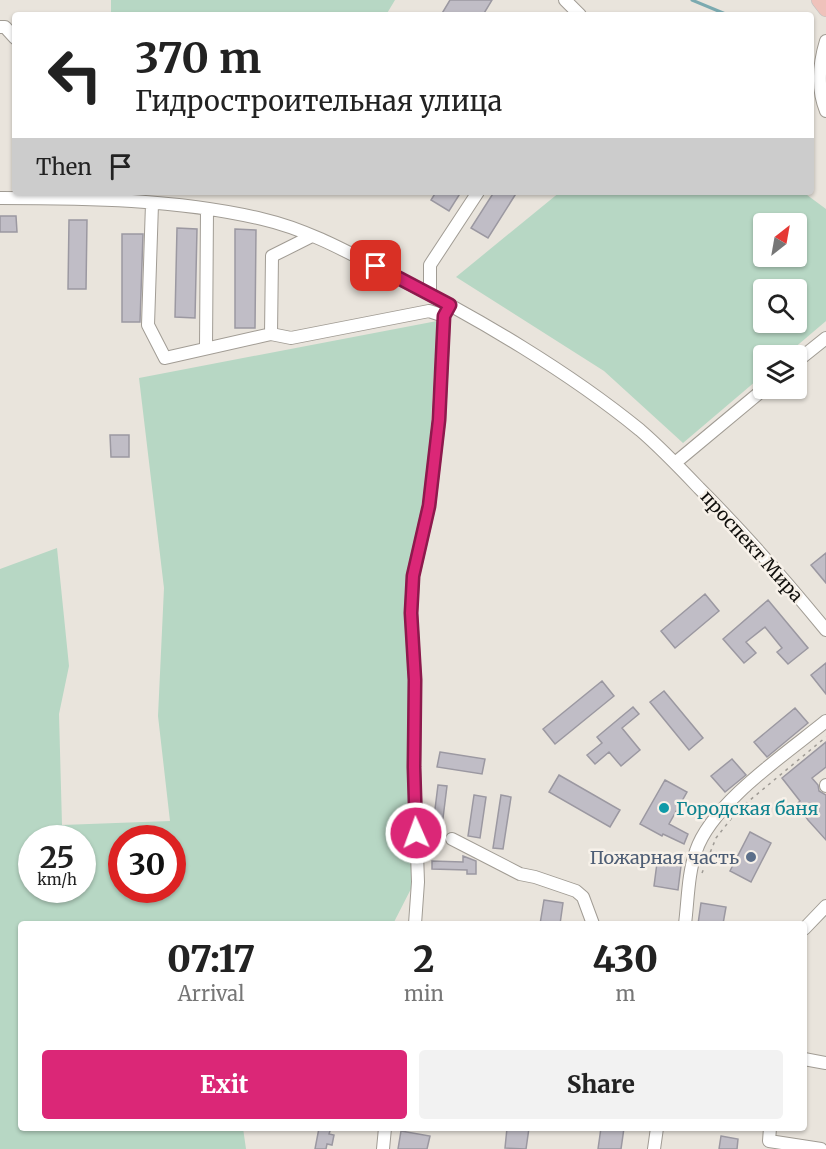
<!DOCTYPE html>
<meta charset="utf-8">
<style>
:root{--surface:#fff;--page:#f2f2f2;--text:#222;--muted:#767676;--accent:#db2777}
body{margin:0;font-family:Merriweather,serif;background:var(--page);color:var(--text);height:100vh;display:flex;flex-direction:column;font-size:22px;white-space:nowrap}
*{box-sizing:border-box;margin:0}
p{font-size:20px;color:var(--muted)}
.icon{flex:none;width:33px;height:33px;fill:none;stroke:currentColor;stroke-width:2;stroke-linecap:round;stroke-linejoin:round}
.map{position:relative;flex:1;overflow:hidden}
.details{position:absolute;left:18px;top:921px;width:789px;height:210px;display:flex;flex-direction:column;background:var(--surface);border-radius:6px;box-shadow:0 2px 4px #0004}
.details>*{flex:none}
.guide{position:absolute;left:12px;top:12px;width:802px;height:183px;border-radius:6px;box-shadow:0 2px 4px #0004;background:#fff;color:var(--text);overflow:hidden}
.needle{width:39px;rotate:31deg}
.controls{position:absolute;left:753px;top:213px;display:grid;gap:12px}
.controls a{display:grid;place-items:center;width:54px;height:54px;border-radius:6px;background:var(--surface);box-shadow:0 2px 4px #0004;font-size:30px}
.speed{position:absolute;left:18px;top:825px;display:flex;gap:12px;font-size:30px;font-weight:700;text-align:center}
.speed>*{display:grid;place-content:center;width:78px;height:78px;border-radius:50%;background:var(--surface);box-shadow:0 2px 4px #0004;line-height:1}
.speed small{font-size:15px;font-weight:400}
.speed .limit{border:9px solid #d22;background:#fff;color:#111}
.pin{position:absolute;display:grid;place-items:center;width:51px;height:51px;color:#fff;margin:-26px;border-radius:12px;box-shadow:0 3px 9px #0006}
.me{position:absolute;width:66px;margin:-33px;rotate:358deg;stroke-linejoin:round;filter:drop-shadow(0 0 4px #0008)}
.turn{display:flex;align-items:center;gap:21px;height:126px;padding:0 24px;font-size:27px}
.turn .icon{width:78px;height:78px;stroke-width:2.5}
.turn b{display:block;font-size:42px;line-height:51px}
.then{display:flex;align-items:center;height:57px;padding:0 24px;background:#0003;gap:12px;font-size:22px}
.eta{display:flex;justify-content:space-evenly;align-items:center;height:102px;text-align:center}
.eta b{font-size:36px;font-weight:800;line-height:42px}
.primary-button{display:flex;gap:12px;margin-top:auto;padding:12px 24px}
.primary-button a{flex:1;height:69px;border-radius:6px;background:var(--accent);color:#fff;font-size:24px;font-weight:800;line-height:69px;text-align:center}
.primary-button a+a{background:var(--page);color:var(--text)}
.map>svg:first-child{display:block}
.green{fill:#b7d7c4;fill-rule:evenodd}
.lines{fill:none;stroke-linecap:round;stroke-linejoin:round}
.stream{stroke:#7baab0;stroke-width:3}
.building{fill:#c0bdc6;stroke:#9b98a1;stroke-width:1.5}
.minor-casing{stroke:#a19c94;stroke-width:14}
.major-casing{stroke:#c1c1c0;stroke-width:16}
.path{stroke:#9f9b95;stroke-width:1.5;stroke-dasharray:3 4.5;stroke-linecap:butt}
.minor{stroke:#fff;stroke-width:12}
.major{stroke:#efc2bb;stroke-width:15}
.route-casing{stroke:#8e194d;stroke-width:15}
.route{stroke:#db2777;stroke-width:10}
.culture-dot{fill:#0f9aa8;stroke:#f7f1e9;stroke-width:2}
.service-dot{fill:#5c6f8a;stroke:#f7f1e9;stroke-width:2}
.labels{text-anchor:middle;dominant-baseline:central;stroke-width:5;stroke-linejoin:round;paint-order:stroke}
.street-label{font-size:18px;fill:#100f0c;stroke:#f7f1e9}
.culture-label{font-size:18px;fill:#0d838f;stroke:#f7f1e9;text-anchor:start}
.service-label{font-size:18px;fill:#4e5e75;stroke:#f7f1e9;text-anchor:end}
</style>
<div class="map">
<svg width="826" height="1149" viewBox="0 0 826 1149">
<rect width="100%" height="100%" fill="#e9e4dc"/>
<path class="green" d="M111,0H395L386,15H111Z
M560,192H803L826,209V321L786,355L764,356L763,375L683,443L604,371L456,277ZM764,224H796V256H764ZM764,290H796V322H764Z
M437,321L429,456L407,600L415,881L393,924H21V1128H243L246,1149H0V569L57,548L69,666L59,714L62,825L170,821L158,716L164,588L139,378ZM32,838H82V890H32ZM122,838H172V890H122Z"/>
<g class="lines">
<path class="stream" d="M692,0L728,15"/>
</g>
<path class="building" d="M450,0H492L483,15H441Z
M436,192H461L449,211L431,200Z
M494,192H517L488,238L471,228Z
M0,216H16L17,232H0Z
M69,220H87L86,289H68Z
M177,228L197,229L195,318L175,317Z
M235,229L256,230L255,328H235Z
M122,234H143L140,322H122Z
M110,435H129V457H111Z
M826,553V583L811,565Z
M705,594L719,611L675,648L661,631Z
M768,600L808,648L788,664L777,652L782,648L765,627L746,642L756,653L744,663L723,639Z
M826,663V694L811,675Z
M602,681L614,696L555,744L543,729Z
M664,691L703,738L689,750L650,702Z
M633,707L639,714L622,728L640,750L621,766L609,752L595,764L587,755L602,743L597,737Z
M795,708L808,723L767,757L754,742Z
M826,742V767L812,778L818,785L819,791L826,795V840L808,820L797,804L800,801L782,778Z
M440,752L485,759L482,774L437,767Z
M732,759L746,775L725,792L711,776Z
M559,775L620,810L610,827L549,792Z
M665,780L687,792L669,824L688,834L684,844L663,834L662,836L640,824Z
M438,785L447,786L442,826L433,825Z
M474,795L486,797L480,838L468,836Z
M501,795L511,797L503,849L493,848Z
M750,832L771,843L751,882L730,871Z
M463,856L476,861V874H467V870L432,869V861L463,862Z
M657,863L681,866L678,890L654,886Z
M544,900L563,903L560,924H540Z
M701,903L726,907L723,924H698Z
M319,1128H331L329,1134L334,1135L332,1145L327,1144L326,1149H315Z
M507,1128H529L526,1149L505,1148Z
M601,1128H624L621,1149H598Z
M401,1131L430,1136L427,1149H398Z
M721,1136L738,1139L737,1149H719Z"/>
<g class="lines">
<g class="minor-casing">
<path id="minor" d="M565,0L580,15
M0,27H5L15,38
M826,41C819,64 817,89 826,111
M0,198C87,198 177,199 262,219C310,230 353,255 396,277C478,318 569,372 640,430C661,448 680,468 699,488C744,533 786,581 826,630
M152,204L148,325L165,358L271,334L291,338L429,311L444,316
M430,294V265L478,192
M271,334L272,256L312,236
M206,348L207,210
M796,362L826,338
M675,463L765,388
M826,785V786
M452,839L520,874L535,877L576,891L583,897L593,924
M415,924L418,882L414,767L415,680L411,613L413,576L429,506L439,420L444,316L450,305
M685,924C688,900 688,873 696,851C712,803 787,753 826,721
M804,929L826,906
M804,1059L826,1063
M770,1128L769,1141L821,1149
M383,1149L385,1128
M654,1149L657,1128"/>
</g>
<g class="major-casing">
<path id="major" d="M819,0L826,9"/>
</g>
<path class="path" d="M702,873L716,838L738,810L826,737"/>
<use href="#minor" class="minor"/>
<use href="#major" class="major"/>
</g>
<g class="lines">
<g class="route-casing">
<path id="route" d="M376,266L450,305L444,316L439,420L429,506L413,576L412,595L411,613L415,680L414,767L416,833"/>
</g>
<use href="#route" class="route"/>
</g>
<circle class="culture-dot" cx="664" cy="808" r="6"/>
<circle class="service-dot" cx="751" cy="857" r="6"/>
<g class="labels">
<g class="street-label">
<text transform="translate(752 546) rotate(48)">проспект Мира</text>
</g>
<g class="culture-label">
<text x="676" y="808">Городская баня</text>
</g>
<g class="service-label">
<text x="739" y="857">Пожарная часть</text>
</g>
</g>
</svg>
<div class="controls">
<a><svg class="needle" viewBox="-14 -14 28 28"><path d="M0-13l5 13h-10z" fill="#e53935"/><path d="M0 13l5-13h-10z" fill="#767676"/></svg></a>
<a><svg class="icon" aria-label="search" viewBox="0 0 24 24"><circle cx="10" cy="10" r="6"/><path d="M15 15l6 6"/></svg></a>
<a><svg class="icon" aria-label="layers" viewBox="0 0 24 24"><path d="M12 4l9 5-9 5-9-5zM3 14l9 5 9-5"/></svg></a>
</div>
<div class="speed"><div>25<small>km/h</small></div><div class="limit">30</div></div>
<div class="pin" style="left:376px;top:266px;background:#d93025"><svg class="icon" aria-label="arrive" viewBox="0 0 24 24"><path d="M6 21V4h12l-3 4 3 4H6"/></svg></div>
<svg class="me" style="left:416px;top:833px" viewBox="-20 -20 40 40"><circle r="17" fill="#db2777" stroke="#fff" stroke-width="3"/><path d="M0-11L8 9 0 5-8 9z" fill="#fff"/></svg>
<div class="guide">
<div class="turn"><svg class="icon" aria-label="left" viewBox="0 0 24 24"><path d="M17 20v-9H6M10 6l-5 5 5 5"/></svg><div><b>370 m</b>Гидростроительная улица</div></div>
<div class="then">Then<svg class="icon" aria-label="arrive" viewBox="0 0 24 24"><path d="M6 21V4h12l-3 4 3 4H6"/></svg></div>
</div>
<section class="details">
<div class="eta">
<div><b>07:17</b><p>Arrival</p></div>
<div><b>2</b><p>min</p></div>
<div><b>430</b><p>m</p></div>
</div>
<div class="primary-button"><a>Exit</a><a>Share</a></div>
</section>
</div>
